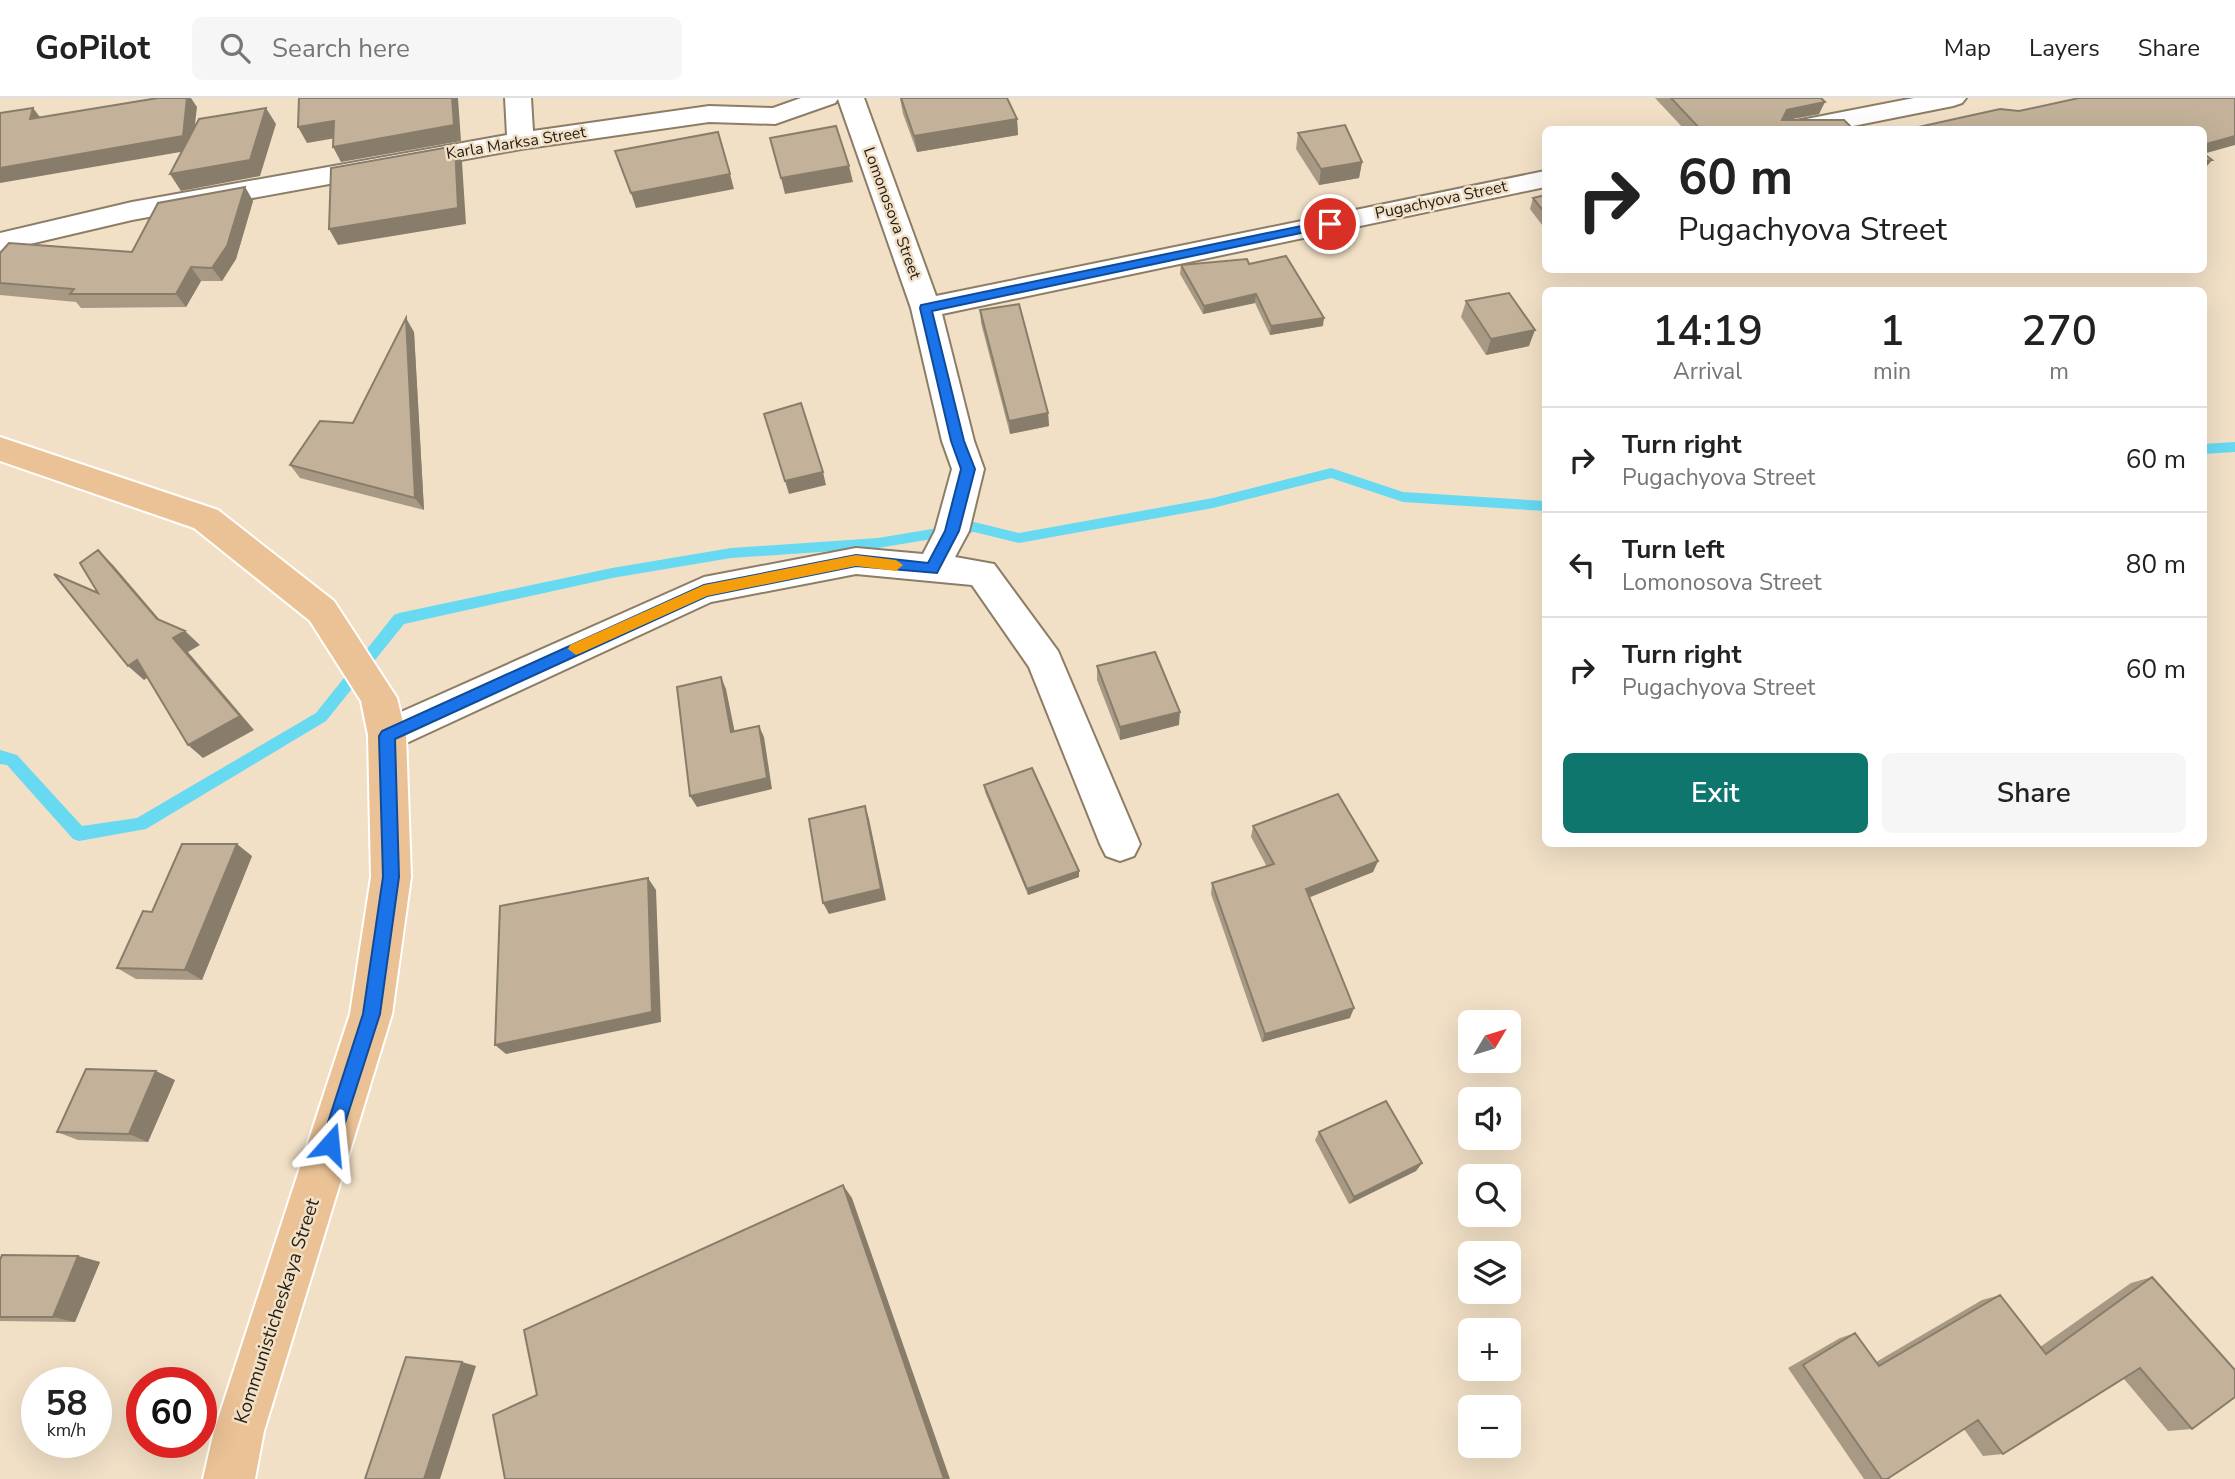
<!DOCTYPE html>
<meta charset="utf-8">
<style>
:root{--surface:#fff;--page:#f6f6f6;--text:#222;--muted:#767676;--line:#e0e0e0;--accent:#0f766e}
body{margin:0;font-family:"Nunito Sans",sans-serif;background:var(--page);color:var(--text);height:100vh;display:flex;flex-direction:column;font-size:26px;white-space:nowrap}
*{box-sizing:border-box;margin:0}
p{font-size:23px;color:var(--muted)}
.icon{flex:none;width:38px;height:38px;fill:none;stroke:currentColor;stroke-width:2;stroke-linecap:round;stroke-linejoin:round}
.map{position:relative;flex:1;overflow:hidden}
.drawer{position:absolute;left:1542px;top:189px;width:665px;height:560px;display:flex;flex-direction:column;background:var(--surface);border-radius:10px;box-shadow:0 7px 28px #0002}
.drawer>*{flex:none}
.banner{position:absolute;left:1542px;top:28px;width:665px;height:147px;border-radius:10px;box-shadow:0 7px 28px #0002;background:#fff;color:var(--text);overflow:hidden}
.needle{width:46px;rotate:52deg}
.tools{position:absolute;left:1458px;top:912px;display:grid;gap:14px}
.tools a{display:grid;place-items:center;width:63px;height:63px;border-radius:10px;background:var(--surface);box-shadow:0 7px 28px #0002;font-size:35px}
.speed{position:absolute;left:21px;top:1269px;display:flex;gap:14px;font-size:35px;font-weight:700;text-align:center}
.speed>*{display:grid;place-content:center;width:91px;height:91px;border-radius:50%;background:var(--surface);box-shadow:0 7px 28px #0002;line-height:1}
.speed small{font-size:18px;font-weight:400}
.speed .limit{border:10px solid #d22;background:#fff;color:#111}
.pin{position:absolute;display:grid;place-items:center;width:60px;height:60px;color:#fff;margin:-30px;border:4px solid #fff;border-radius:50%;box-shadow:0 2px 7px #0007}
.me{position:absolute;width:77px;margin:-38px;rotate:18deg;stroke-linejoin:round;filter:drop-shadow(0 0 5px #0008)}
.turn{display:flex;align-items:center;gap:24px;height:147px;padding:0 21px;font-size:32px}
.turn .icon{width:91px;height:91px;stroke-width:2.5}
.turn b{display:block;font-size:49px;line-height:60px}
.eta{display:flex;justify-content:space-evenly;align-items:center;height:119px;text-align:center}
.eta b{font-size:42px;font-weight:600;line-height:49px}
.action{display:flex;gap:14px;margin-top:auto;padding:14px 21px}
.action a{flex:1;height:80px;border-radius:10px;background:var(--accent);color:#fff;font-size:28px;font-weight:600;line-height:80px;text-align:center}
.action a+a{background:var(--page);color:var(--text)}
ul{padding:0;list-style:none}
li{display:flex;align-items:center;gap:21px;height:105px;padding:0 21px;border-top:2px solid var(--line)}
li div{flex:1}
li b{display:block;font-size:26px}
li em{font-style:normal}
header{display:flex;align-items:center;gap:42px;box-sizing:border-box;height:98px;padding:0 35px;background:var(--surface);border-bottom:2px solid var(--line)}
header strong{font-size:33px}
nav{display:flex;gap:38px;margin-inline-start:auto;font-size:24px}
.search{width:490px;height:63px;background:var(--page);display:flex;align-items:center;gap:18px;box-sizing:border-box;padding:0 24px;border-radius:10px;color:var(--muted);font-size:26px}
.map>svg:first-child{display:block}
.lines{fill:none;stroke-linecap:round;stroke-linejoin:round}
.stream{fill:#67d9f1;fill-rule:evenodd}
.minor-casing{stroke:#8d7d66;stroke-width:4}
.primary-casing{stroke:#fff;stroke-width:4}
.minor{fill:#fff;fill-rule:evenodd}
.primary{fill:#ebc296;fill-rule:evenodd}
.wall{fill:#a89984}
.shaded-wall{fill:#887d6b}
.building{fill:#c3b299;stroke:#887d6b;stroke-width:2}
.route{fill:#1a73e8;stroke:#114b97;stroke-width:2}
.slow{fill:#f59e0b}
.labels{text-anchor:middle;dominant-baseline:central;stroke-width:5;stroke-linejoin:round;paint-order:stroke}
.far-street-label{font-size:16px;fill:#241d14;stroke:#f1e0c6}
.street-label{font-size:19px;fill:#241d14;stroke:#f1e0c6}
</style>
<header>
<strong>GoPilot</strong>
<div class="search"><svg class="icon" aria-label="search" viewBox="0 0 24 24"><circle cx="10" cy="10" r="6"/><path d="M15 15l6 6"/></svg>Search here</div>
<nav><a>Map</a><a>Layers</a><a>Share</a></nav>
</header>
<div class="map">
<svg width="2235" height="1381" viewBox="0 0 2235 1381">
<rect width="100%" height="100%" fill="#f1e0c6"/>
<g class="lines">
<path class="stream" d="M2235,344V354L2203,356V346Z
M1331,370L1403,394L1545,403V413L1403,404L1331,380L1213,410L1019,445L974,434L878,450L731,460L612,480L404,526L326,623L146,731L79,743L73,741L7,667L0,666V652L17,657L82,728L137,720L316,615L394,517L399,515L612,470L731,450L878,440L974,424L1019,435L1213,400Z"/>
<g class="minor-casing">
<path id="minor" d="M505,0H531L533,33L709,8L773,10L801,0H864L936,198L1545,73V89L942,216L974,343L984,371L969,433L955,459L994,466L1058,553L1140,746L1134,758L1120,763L1106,758L1100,746L1029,569L972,487L856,476L711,504L400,648L387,653L374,648L368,637L374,626L704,479L856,450L923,456L935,433L952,371L942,343L911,210L838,1L835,5L775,26L709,24L521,51L132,122L0,153V135L132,104L507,37Z
M1914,0H1966L1962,5L1953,8L1833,32H1778L1782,26L1791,24Z"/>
</g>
<g class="primary-casing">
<path id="primary" d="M0,339L218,412L334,503L397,600L406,637L411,779L392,916L264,1333L255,1381H203L214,1333L350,916L371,779L368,637L361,603L310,523L194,430L0,363Z"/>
</g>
<use href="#minor" class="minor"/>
<use href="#primary" class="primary"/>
</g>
<path class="wall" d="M900,0L1017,21L1018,37L917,54L903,16Z
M1655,0H1821L1819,16L1787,22L1854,32H1685Z
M1298,35L1362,64L1359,80L1319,87L1296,51Z
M245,89L253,103L236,161L222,183H201L186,209L81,210L76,204L0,197V155L132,154Z
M1545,97V131L1530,111L1533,100Z
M1249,166L1323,228L1270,237L1255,205L1203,216L1180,176L1181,167Z
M1466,203L1529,248L1486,257L1461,219Z
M980,212L1048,315L1049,328L1010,336L981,225Z
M414,234L424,412L300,380L290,367L353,325Z
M1097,568L1179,627L1120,642L1097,582Z
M984,687L1079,779L1028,797L985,694Z
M1253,728L1378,763L1373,774L1309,799L1350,920L1262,944L1211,796L1212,785L1267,769L1251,739Z
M252,758L202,882L136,881L117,870Z
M175,982L148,1044L78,1042L57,1034Z
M1319,1034L1422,1065L1416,1073L1349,1106L1315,1042Z
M78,1158L100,1164L75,1224L0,1223V1162Z
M2152,1179L2192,1331L2168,1333L2124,1281L2003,1356L1983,1358L1964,1331L1887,1381H1864L1788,1270L1840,1240L1855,1235L1876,1264L1982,1202L2000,1197L2040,1249L2131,1185Z"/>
<path class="shaded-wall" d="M187,0H191L197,9L192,52L0,85V70Z
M452,0H458L461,43L341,64L333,49Z
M1825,4L1819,16L1781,23L1787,12Z
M33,10L43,23L30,21Z
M266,10L276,26L260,78L181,93L170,76Z
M1017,21L1018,37L917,54L914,38Z
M334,23L342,39L307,45L298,29Z
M2235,38V47L2203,56V47Z
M455,48L462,64L466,126L338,147L329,131Z
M2212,62L2203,73V63Z
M1362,64L1359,80L1319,87L1321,71Z
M849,68L853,84L785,96L781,80Z
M730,76L734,91L636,110L631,95Z
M245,89L253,103L236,161L222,183L212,170Z
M191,169L201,183L186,209L176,196Z
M1256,196L1255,205L1203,216L1204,208Z
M406,220L414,234L424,412L415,400Z
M1324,220L1323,228L1270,237L1271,228Z
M1535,232L1529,248L1486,257L1491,241Z
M1048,315L1049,328L1010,336L1009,323Z
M823,374L826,387L789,396L785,383Z
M98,452L113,467L171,535L157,521Z
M185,533L200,547L188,554L254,632L203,660L188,647L173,540Z
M137,562L153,576L144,582L128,568Z
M721,579L726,591L737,645L731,634Z
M1180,614L1179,627L1120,642V629Z
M759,628L764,639L772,691L697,709L690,698Z
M865,708L869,721L886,802L829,816L823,805Z
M237,746L252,758L202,882L185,872Z
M1378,763L1373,774L1303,802L1306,791Z
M1079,773V779L1028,797L1027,791Z
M648,780L656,792L661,924L506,956L495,947Z
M1354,910L1350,920L1262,944L1265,936Z
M156,973L175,982L148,1044L129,1036Z
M1422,1065L1416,1073L1349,1106L1354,1099Z
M843,1087L852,1100L950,1381H944Z
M78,1158L100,1164L75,1224L53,1219Z
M462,1264L476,1268L440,1381H424Z"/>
<path class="building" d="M158,0H187L183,38L0,70V15L33,10L30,21Z
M299,0H452L454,27L333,49L334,23L298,29Z
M901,0H1007L1017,21L914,38Z
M1671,0H1821L1825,4L1787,12L1782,22H1844L1854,32H1701Z
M2079,0H2235V38L2203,47V32H1905L2000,11L2019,13Z
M266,10L250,62L170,76L199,21Z
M1345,27L1362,64L1321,71L1298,35Z
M836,28L849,68L781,80L770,40Z
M718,34L730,76L631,95L615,53Z
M455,48L458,110L329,131L331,70Z
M2203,55L2212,62L2203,63Z
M245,89L227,148L212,170L191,169L176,196H70L74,191L0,185V155L9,145L132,154L158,105Z
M1545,97V115L1533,100Z
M1286,158L1324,220L1271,228L1256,196L1204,208L1181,167L1247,161L1249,166Z
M1509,195L1535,232L1491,241L1466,203Z
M1019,206L1048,315L1009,323L980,212Z
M406,220L415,400L290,367L320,323L353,325Z
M801,305L823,374L785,383L764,316Z
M98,452L157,521L185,533L173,540L240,618L188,647L137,562L128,568L54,476L98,495L80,465Z
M1155,554L1180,614L1120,629L1097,568Z
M721,579L731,634L759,628L767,680L690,698L677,589Z
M1032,670L1079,773L1027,791L984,687Z
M1338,696L1378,763L1306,791L1354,910L1265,936L1212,785L1274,766L1253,728Z
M865,708L881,791L823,805L809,721Z
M182,746H237L185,872L117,870L143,813L152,814Z
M648,780L652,914L495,947L500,808Z
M86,971L156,973L129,1036L57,1034Z
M1386,1003L1422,1065L1354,1099L1319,1034Z
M843,1087L944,1381H505L493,1317L537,1297L524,1232Z
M2,1157L78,1158L53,1219H0V1162Z
M2152,1179L2235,1272V1299L2192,1331L2140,1270L2003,1356L1978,1322L1887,1381H1882L1803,1267L1855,1235L1879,1268L2000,1197L2046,1256Z
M406,1259L462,1264L424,1381H365Z"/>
<path class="route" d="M1330,122L1336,126L1334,128L932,213L964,343L975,371L959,433L937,475L856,468L707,498L395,641L399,779L380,916L336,1053L330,1055L323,1053L321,1046L363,916L383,779L379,638L382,633L704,487L856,457L928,465L945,433L961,371L951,343L920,210L921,207Z"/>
<path class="slow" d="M856,457L896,462L903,467L896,473L856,468L707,498L581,555L576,557L568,551L570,547L704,487Z"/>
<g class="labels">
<g class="far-street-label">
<text transform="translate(516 45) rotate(-9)">Karla Marksa Street</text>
<text transform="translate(1441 102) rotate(-12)">Pugachyova Street</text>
<text transform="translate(892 115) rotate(70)">Lomonosova Street</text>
</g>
<g class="street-label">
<text transform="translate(277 1213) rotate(-72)">Kommunisticheskaya Street</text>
</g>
</g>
</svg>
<div class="tools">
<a><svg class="needle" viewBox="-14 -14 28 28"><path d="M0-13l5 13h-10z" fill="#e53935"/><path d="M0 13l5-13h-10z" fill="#767676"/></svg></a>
<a><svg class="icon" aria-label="sound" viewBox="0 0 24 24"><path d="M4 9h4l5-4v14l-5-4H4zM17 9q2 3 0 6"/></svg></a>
<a><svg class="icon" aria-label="search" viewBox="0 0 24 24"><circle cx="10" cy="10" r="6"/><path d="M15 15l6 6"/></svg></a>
<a><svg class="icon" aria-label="layers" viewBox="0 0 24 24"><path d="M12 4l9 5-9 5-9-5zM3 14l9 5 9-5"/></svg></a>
<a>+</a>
<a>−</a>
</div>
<div class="speed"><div>58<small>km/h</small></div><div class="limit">60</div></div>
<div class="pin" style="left:1330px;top:126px;background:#d93025"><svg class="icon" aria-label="arrive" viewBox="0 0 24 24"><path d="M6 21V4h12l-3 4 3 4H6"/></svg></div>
<svg class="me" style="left:330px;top:1046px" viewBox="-20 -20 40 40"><path d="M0-17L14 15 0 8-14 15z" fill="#1a73e8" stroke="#fff" stroke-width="4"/></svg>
<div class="banner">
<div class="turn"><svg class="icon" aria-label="right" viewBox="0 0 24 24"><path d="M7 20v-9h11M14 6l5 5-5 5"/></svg><div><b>60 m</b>Pugachyova Street</div></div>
</div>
<section class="drawer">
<div class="eta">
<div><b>14:19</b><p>Arrival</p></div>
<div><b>1</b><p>min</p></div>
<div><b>270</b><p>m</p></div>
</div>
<ul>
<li><svg class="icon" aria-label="right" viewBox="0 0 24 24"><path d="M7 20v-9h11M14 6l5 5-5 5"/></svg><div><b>Turn right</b><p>Pugachyova Street</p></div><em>60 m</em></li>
<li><svg class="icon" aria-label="left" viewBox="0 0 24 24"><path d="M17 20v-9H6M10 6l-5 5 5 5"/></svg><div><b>Turn left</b><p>Lomonosova Street</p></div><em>80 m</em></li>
<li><svg class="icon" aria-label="right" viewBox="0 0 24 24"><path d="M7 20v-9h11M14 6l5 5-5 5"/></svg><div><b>Turn right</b><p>Pugachyova Street</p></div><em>60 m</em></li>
</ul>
<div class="action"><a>Exit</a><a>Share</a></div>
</section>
</div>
